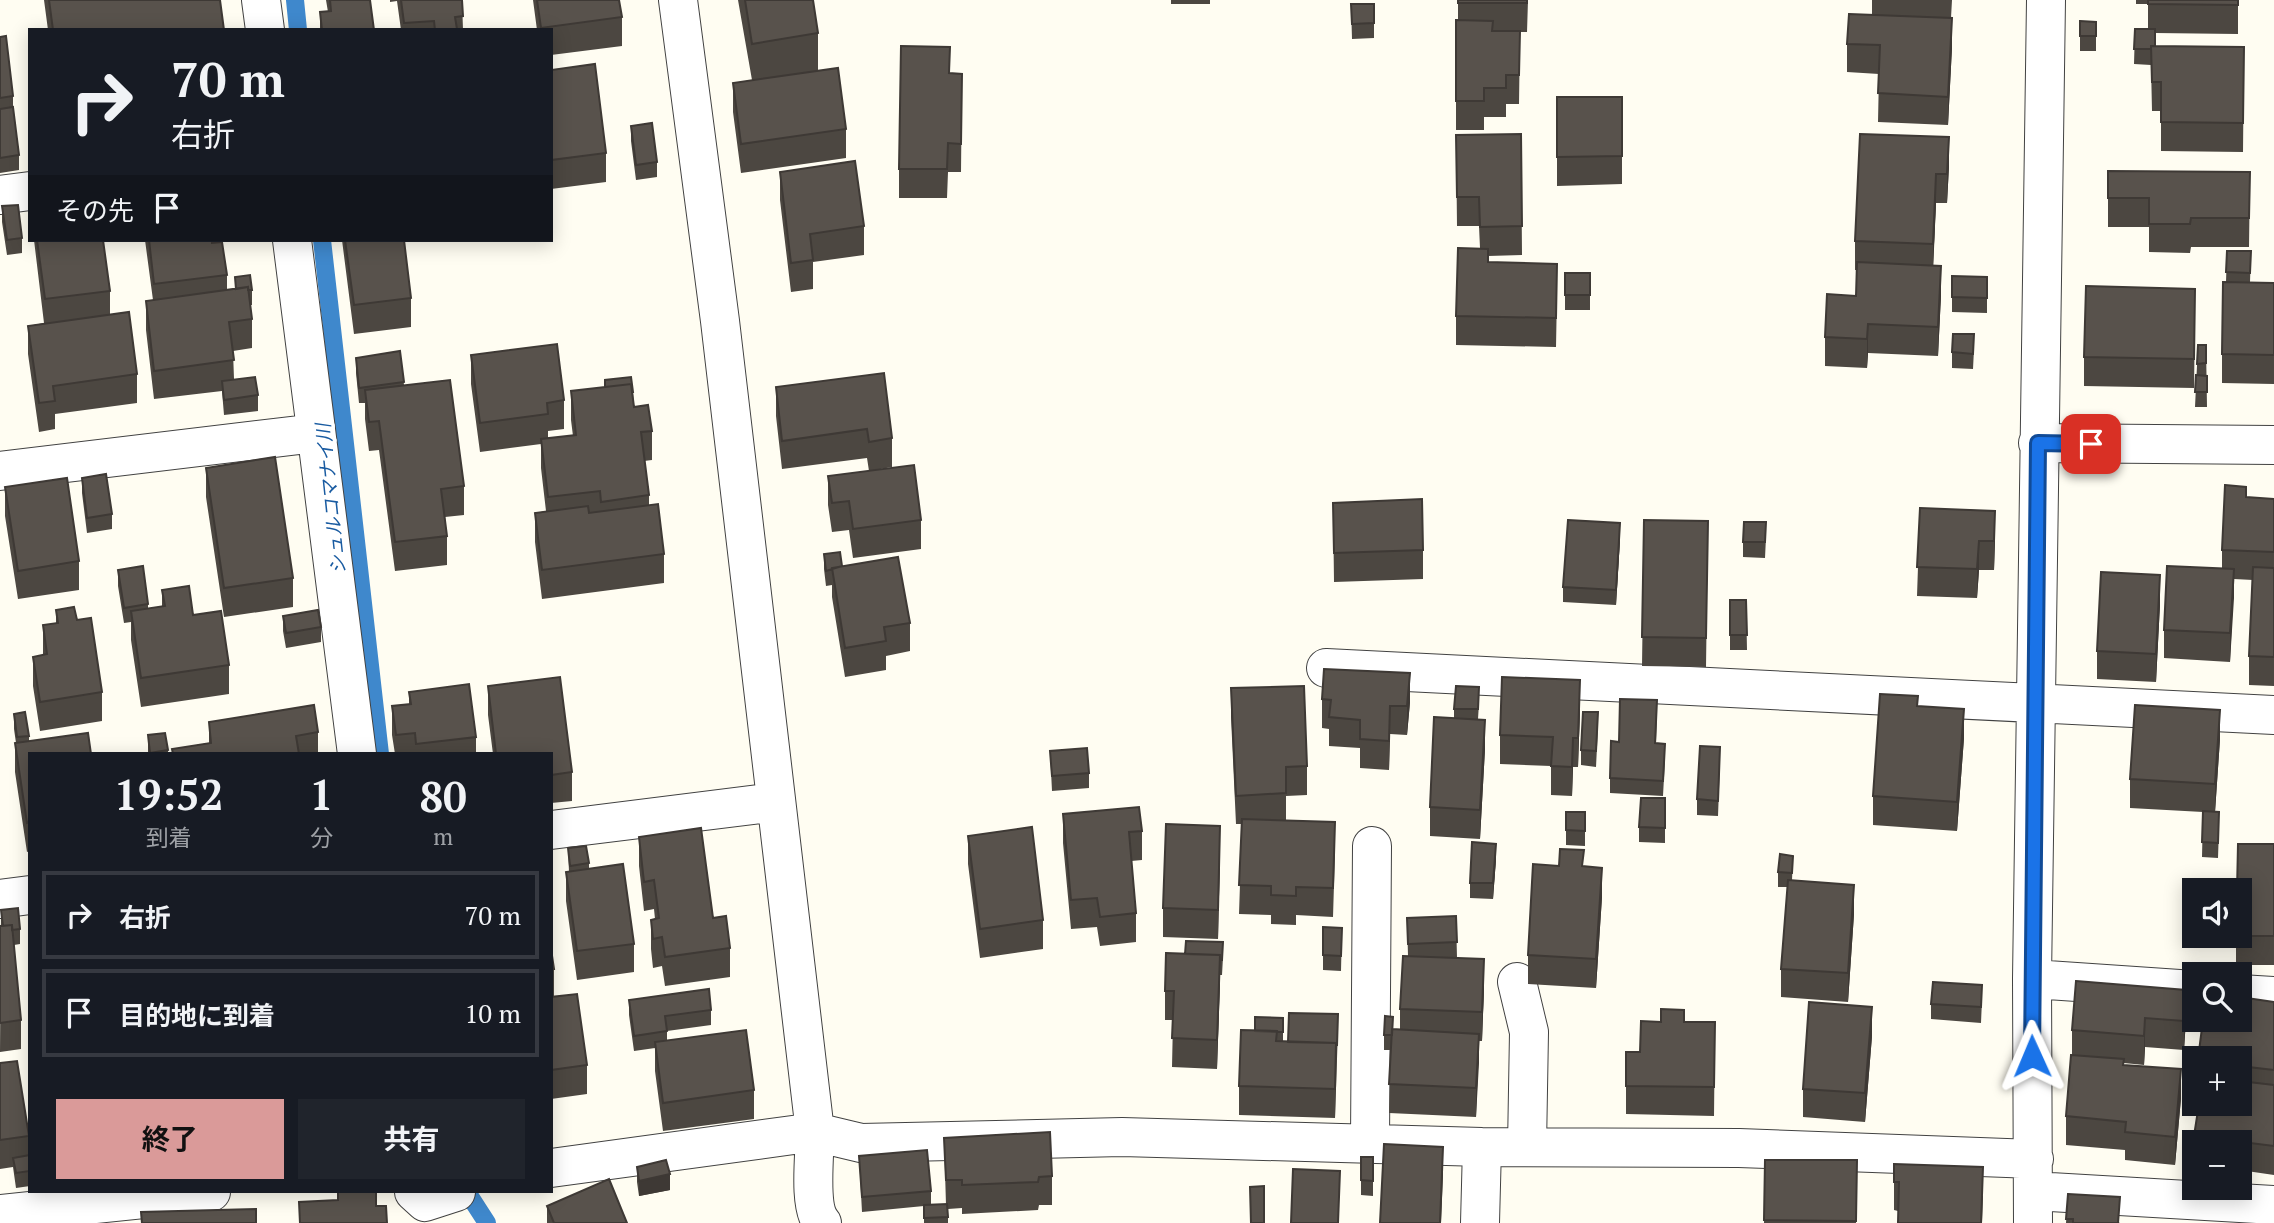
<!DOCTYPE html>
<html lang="ja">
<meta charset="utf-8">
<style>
:root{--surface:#171b24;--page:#20242c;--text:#f1f3f6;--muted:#9ea1a6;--line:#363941;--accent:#da9a99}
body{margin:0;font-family:"PT Serif","Noto Sans JP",serif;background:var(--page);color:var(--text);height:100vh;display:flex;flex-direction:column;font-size:26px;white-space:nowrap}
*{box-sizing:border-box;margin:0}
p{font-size:23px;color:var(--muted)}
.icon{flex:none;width:38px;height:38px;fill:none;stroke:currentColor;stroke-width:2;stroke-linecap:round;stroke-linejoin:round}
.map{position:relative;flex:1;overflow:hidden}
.side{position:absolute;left:28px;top:752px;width:525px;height:441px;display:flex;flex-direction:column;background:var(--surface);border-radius:0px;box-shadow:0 4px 18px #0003}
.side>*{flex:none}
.banner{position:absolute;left:28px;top:28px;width:525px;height:214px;border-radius:0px;box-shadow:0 4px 18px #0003;background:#171b24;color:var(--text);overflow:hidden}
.controls{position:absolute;left:2182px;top:878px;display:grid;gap:14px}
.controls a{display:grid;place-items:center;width:70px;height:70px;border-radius:0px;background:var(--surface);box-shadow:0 4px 18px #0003;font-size:35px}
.pin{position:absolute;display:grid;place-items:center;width:60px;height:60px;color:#fff;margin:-30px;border-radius:14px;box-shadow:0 4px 10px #0006}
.me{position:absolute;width:77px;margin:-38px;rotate:359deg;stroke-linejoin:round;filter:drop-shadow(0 0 5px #0008)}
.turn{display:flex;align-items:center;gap:24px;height:147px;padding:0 28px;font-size:32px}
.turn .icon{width:91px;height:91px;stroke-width:2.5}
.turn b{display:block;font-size:49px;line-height:60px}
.then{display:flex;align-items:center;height:66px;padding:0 28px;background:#0003;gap:14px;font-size:26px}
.eta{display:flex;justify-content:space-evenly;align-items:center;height:119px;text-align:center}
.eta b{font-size:42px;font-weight:700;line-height:49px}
.button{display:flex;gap:14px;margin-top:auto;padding:14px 28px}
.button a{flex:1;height:80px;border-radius:0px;background:var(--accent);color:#111;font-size:28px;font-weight:700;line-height:80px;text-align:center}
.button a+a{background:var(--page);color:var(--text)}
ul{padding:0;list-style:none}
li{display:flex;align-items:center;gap:21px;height:88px;margin:0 14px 10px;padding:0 14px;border:4px solid var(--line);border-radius:0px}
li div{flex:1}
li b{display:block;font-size:26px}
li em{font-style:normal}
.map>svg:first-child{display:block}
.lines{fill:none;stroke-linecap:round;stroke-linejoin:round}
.stream{stroke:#3f88cc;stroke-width:18}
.minor-casing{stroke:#424242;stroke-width:40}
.minor{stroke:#fff;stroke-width:38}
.wall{fill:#4c4741}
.shaded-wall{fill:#3e3935}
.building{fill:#58524c;stroke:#3e3935;stroke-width:2}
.route-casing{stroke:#114b97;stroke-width:18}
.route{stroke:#1a73e8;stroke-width:12}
.labels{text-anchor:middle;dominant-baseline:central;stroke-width:7;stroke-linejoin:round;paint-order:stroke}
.water-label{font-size:19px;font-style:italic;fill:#195ba1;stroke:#fff}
</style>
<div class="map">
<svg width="2274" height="1223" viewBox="0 0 2274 1223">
<rect width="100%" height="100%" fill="#fffdf2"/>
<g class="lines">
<path class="stream" d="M295,0L298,30
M322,240L380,754
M467,1192L487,1223"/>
<g class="minor-casing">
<path id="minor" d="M261,0L265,30
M678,0L720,321L815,1132L861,1143L1122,1137L1482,1147L1739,1148L2034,1159
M0,195L30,191
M292,240L357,754
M2038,443L2274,445
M0,471L316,433
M1326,668L2274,715
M551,830L776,802
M0,899L30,895
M2032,979L2194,990
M1517,982L1529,1032L1527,1147
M2240,994L2274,996
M1370,1142L1372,846
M551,1168L815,1132C815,1153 808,1207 822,1223
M2033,1191L2274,1205
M414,1192L425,1202L456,1192
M0,1214L211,1192
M1480,1223L1482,1147
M2033,1223L2032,979L2046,0"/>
</g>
<use href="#minor" class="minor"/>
</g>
<path class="wall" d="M44,0H220L224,30H48Z
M326,0H370L374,30H320V12H328Z
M390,0H462L463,30H401L397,1L390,2Z
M533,0H619L622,17V46L551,55V30H537Z
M738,0H813L818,33V71L846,129V158L741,173L733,112V83L752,80Z
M1171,0H1210V4H1171Z
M1458,0H1528L1527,32H1520L1519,104H1506V117H1484V130H1456V20H1458Z
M1872,0H1952L1951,18L1952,47L1948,125L1878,122L1879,74L1847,72V44L1872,15Z
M2136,0H2238V34L2155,33V46L2244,47L2243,152L2161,151V111H2152L2151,65L2134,64L2135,29H2148V4H2136Z
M1351,4H1374V38L1352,39Z
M2080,21L2096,22V51H2080Z
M0,37L13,96V107L19,155V170L0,173Z
M551,70L606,153V182L551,189Z
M950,73L962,74L961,172H948L947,198H899V169Z
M1557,97H1622V184L1557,186Z
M631,126L657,162V177L636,180L631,141Z
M1521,134L1522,255L1488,256V262L1557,293L1556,347L1456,345V316L1480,248L1479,226H1457L1456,135Z
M1860,134L1949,166L1947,203H1936L1933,266L1941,295L1938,356L1868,353L1867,368L1825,366V337L1856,296L1857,270H1855V241Z
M2108,171L2250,172L2249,247H2191L2190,253L2149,252V227H2108Z
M780,172L864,226V255L813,262V289L791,292L780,200Z
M2,206L22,238V253L7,255L2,222Z
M34,240H103L110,291V314L137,374V403L55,414V429L39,432L28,354V326L44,323Z
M145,240H212L227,275V290L235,289V277L252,290V305H250L252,319V348L233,351L234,379L258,395V411L224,415L222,391L154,399L146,330V301L153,300Z
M342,240H404L411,298V327L354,334Z
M2227,251H2251L2250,282L2274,283V384L2222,383V354L2226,282Z
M1565,273H1590V310H1565Z
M1952,276L1987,277V313L1952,312Z
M2195,317L2194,388L2084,386V357Z
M2198,345H2206L2207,407H2195Z
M1974,349L1973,369L1952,368V352Z
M400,351L404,385L464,486V515L445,517L447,536V565L395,571L379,450L369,451L365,419V403H359L356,373V358Z
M471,355L564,400V429L548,431V439L573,436L571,420V391L605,387V380L633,392L634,407L652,431V460L644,461L649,495V505L664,554V583L542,599L535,542V513L546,511L541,468V444L480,452L471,384Z
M776,387L892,438V467L869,471L867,458L782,469L776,416Z
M206,468L293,578V607L224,617L206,497Z
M828,476L921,520V549L853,558L849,530L832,532L828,505Z
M82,478L112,514V529L87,533L82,493Z
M5,487L79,561V590L18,599L5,516Z
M2246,497L2274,499V686L2249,685V656L2253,580L2234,579L2230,662L2164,658V630L2222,569V550Z
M1333,503L1423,550V579L1334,582Z
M1920,508L1995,540L1994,570H1979L1977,598L1917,596Z
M1644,520L1708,521L1706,667L1642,666Z
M1766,537L1765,558L1743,557V542Z
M1620,539L1616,605L1563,602V587Z
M824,554L842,566L910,623V651L886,656V670L845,677L832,597V585L826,586L824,569Z
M118,570L148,604V609L162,607V590L193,615L229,665V694L141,707L131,640V622L124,623L118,586Z
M1730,600H1746L1747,650H1730Z
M2160,604L2156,682L2097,679V651Z
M56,610L77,620L102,692V721L40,731L33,686V657L43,655V625L56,624Z
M283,616L321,627V642L286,648L283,631Z
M488,686L572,772V801L551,803V754H493L488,715Z
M1231,688L1307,766V795L1286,796V820L1335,851L1333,917L1296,915V925L1271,924V915L1239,914L1242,824H1236L1231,717Z
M409,692L476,737V754H395L392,735V706L409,704Z
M1322,699L1410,702L1407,735L1390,734L1389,770L1360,768V748L1329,746V729L1322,728Z
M1479,703L1478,719L1485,749L1480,839L1430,836V807L1454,718V709Z
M1918,706L1964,738L1957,831L1873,825V796Z
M1580,709L1578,767H1573L1572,796L1551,795V766L1500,764V735Z
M14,714L29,736L30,851L27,852L15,772V743H16L14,729Z
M1657,715L1656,743L1665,759L1663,796L1610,793V778L1619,742Z
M209,722L318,732V754H172V749L209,743Z
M1598,727L1596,767L1581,765V750Z
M148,735L168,750V754H148Z
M2220,739L2215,812L2219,828L2218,858L2202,857L2203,812L2130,808V779Z
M1050,751L1089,773V788L1052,791Z
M1720,762L1718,816L1697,815V799Z
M1665,798V843L1639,842V827Z
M1566,812H1585V846L1566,845Z
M1063,814L1142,831V860L1131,861L1136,913V942L1100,946L1097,927L1071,929L1063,843Z
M968,836L1043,920V949L980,958L968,864Z
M639,837L713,918L730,948V977L665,986L662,966L653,968L651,949V920L655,919L654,909L644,911L639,866Z
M2274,844V965H2236V936Z
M568,848L589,863V869L634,944V972L577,980L566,901V872H569Z
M1220,854L1218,939L1163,937V908Z
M1793,856L1792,880L1854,914L1848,1002L1781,997V969L1788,887H1778V872Z
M1496,859L1493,899L1470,898V883Z
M1584,867L1602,897L1596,988L1528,984V955Z
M1,910L20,929V944L14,945L21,1020V1049L0,1052Z
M29,912H30V952L29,941Z
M1456,916L1457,958H1449L1484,988L1482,1041H1479L1476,1117L1389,1113L1391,1050H1384V1035L1400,1030V1009L1408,956L1407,918Z
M1323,927L1342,928L1341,971L1323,970Z
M551,949L554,969V997L587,1065V1094L551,1099Z
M1223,957L1222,975H1220L1217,1069L1172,1067L1173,1020H1165V991Z
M2076,981L2186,1019L2184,1050L2145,1047L2144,1065L2124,1063V1065L2181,1098L2175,1165L2125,1160V1150L2066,1145V1116L2072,1055V1030Z
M629,1000L711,1010V1025L667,1031V1040L754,1090V1119L663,1131L655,1071V1048L634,1051L629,1015Z
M1982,1000L1981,1023L1931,1019V1004Z
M2274,1002V1175L2240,1170V1143H2194V1136L2240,1104V1059Z
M1283,1018V1041L1288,1042L1338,1029L1335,1118L1239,1115V1086L1255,1031Z
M1684,1022H1715L1714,1116L1626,1114V1052H1640Z
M1872,1036L1865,1122L1803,1117V1089Z
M0,1063L29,1136L30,1186L16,1188L13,1167L0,1169Z
M944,1138L1052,1176V1205H1039L1038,1210L962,1214V1208L948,1209V1223H924V1206L862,1212L859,1156L931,1191V1205H946Z
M1361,1157H1373V1196L1361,1195Z
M1765,1160H1857L1856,1223H1764Z
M1894,1164L1983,1196L1982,1223H1898V1211L1894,1210Z
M637,1167L670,1190L639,1196L637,1182Z
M2068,1194L2120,1223H2066Z
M547,1206L627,1223H547Z"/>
<path class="shaded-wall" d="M1952,18V47L1948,125V97Z
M1949,137V166L1947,203V174Z
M1936,174V203L1933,272V244Z
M1941,266V295L1938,356V327Z
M1868,324V353L1867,368V339Z
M1995,511V540L1994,570V541Z
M1620,523V539L1616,605V590Z
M1979,541V570L1977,598V569Z
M2234,569V598L2230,662V633Z
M2160,575V604L2156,682V654Z
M1410,673V702L1407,735V706Z
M1580,680V709L1578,767V738Z
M1390,706V734L1389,770V741Z
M1964,709V738L1957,831V802Z
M2220,710V739L2215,812V784Z
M1485,720V749L1480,839V810Z
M1573,738V767L1572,796V767Z
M1220,826V854L1218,939V910Z
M1496,844V859L1493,899V883Z
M1602,868V897L1596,988V959Z
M1854,885V914L1848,1002V973Z
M1220,955V984L1217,1069V1040Z
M1484,959V988L1482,1041V1012Z
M2186,990V1019L2184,1050V1021Z
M1872,1007V1036L1865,1122V1093Z
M2145,1018V1047L2144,1065V1036Z
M1479,1034V1063L1476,1117V1088Z
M1336,1043V1072L1335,1118V1089Z
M2181,1069V1098L2175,1165V1137Z
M1443,1147V1175L1441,1223H1440Z
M670,1174V1190L639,1196V1181Z"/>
<path class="building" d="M49,0H220L224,30H53Z
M330,0H370L374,30H322L320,12L331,11Z
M401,0H462L463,16L455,17L457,29L435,30L434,21L404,23Z
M537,0H619L622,17L541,28Z
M745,0H813L818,33L752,44Z
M1458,0H1527V3H1458Z
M2148,0H2238V5L2148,4Z
M1351,4H1374V23L1352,24Z
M1849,14L1952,18L1948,97L1878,93L1880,45L1847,44Z
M1456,20L1493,21L1492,31H1520L1519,75H1506V88H1484V101H1456Z
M2080,21L2096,22V36H2080Z
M2135,29H2155V46H2151V49H2134Z
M6,36L13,96L0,98V37Z
M901,46L950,47L949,73L962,74L961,144L948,143L947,169H899Z
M2151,46L2244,47L2243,123L2161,122V82H2152Z
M595,64L606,153L551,160V70Z
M838,68L846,129L741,144L733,83Z
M1557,97H1622V156L1557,157Z
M13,107L19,155L0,158V109Z
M652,123L657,162L636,165L631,126Z
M1521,134L1522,226L1480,227L1479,197H1457L1456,135Z
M1860,134L1949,137L1947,174H1936L1933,244L1855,241Z
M855,161L864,226L810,234L813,260L791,263L780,172Z
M2108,171L2250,172L2249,218H2191L2190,224H2149V198H2108Z
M18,205L22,238L7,240L2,206Z
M37,240H103L110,291L45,299Z
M149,240H212V243L222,242L227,275L154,284Z
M345,240H404L411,298L354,305Z
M1458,248L1488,249V262L1557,264L1556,318L1456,316Z
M2227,251H2251L2250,273L2226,272Z
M1857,262L1941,266L1938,327L1868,324L1867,339L1825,337L1827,294L1856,296Z
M1565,273H1590V295H1565Z
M250,275L252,290H248V287L236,289L235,277Z
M1952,276L1987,277V298L1952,297Z
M2223,282L2274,283V355L2222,354Z
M2086,286L2195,289L2194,359L2084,357Z
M248,287L252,319L229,322L234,360L154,371L146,301Z
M129,312L137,374L53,386L55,401L39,403L28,326Z
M1953,334H1974L1973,354L1952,352Z
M557,344L564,400L547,403L548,414L480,423L471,355Z
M2198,345H2206V363L2197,364Z
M400,351L404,382L359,388L356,358Z
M884,373L892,438L869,442L867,429L782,441L776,387Z
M2196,375L2207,376V392H2195Z
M255,377L258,395L224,400L222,381Z
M631,377L633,392H632L631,384L605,387V380Z
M450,380L464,486L441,489L447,536L395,542L379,421L369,422L365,390Z
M631,384L634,407L648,405L652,431L641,432L649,495L601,502L600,491L548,497L541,439L576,435L571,391Z
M275,457L293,578L224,588L206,468Z
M914,465L921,520L853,529L849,501L832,503L828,476Z
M106,474L112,514L87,518L82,478Z
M67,478L79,561L18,571L5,487Z
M2225,485L2246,487V497L2274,499V552L2222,550Z
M1422,499L1423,550L1334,553L1333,503Z
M658,504L664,554L542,570L535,513L588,506L589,513Z
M1920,508L1995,511L1994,541H1979L1977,569L1917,567Z
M1568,520L1620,523L1616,590L1563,587Z
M1644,520L1708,521L1706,638L1642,637Z
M1744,522H1766L1765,542H1743Z
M840,552L842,566L826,571L824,554Z
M898,557L910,623L884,627L886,641L845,648L832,568Z
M143,566L148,604L124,608L118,570Z
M2167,566L2234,569L2230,633L2164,630Z
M2253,567L2274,568V657L2249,656Z
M2101,572L2160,575L2156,654L2097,651Z
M189,586L193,615L221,611L229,665L141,678L131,611L165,606L162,590Z
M1730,600H1746L1747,635H1730Z
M74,607L77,620L91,618L102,692L40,702L33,657L47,654L43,625L58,623L56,610Z
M318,610L321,627L286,633L283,616Z
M1324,669L1410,673L1407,706H1390L1389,741L1360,739V720L1329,717L1331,700L1322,699Z
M560,677L572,772L551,775V754H496L488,686Z
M1502,677L1580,680L1578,738H1573L1572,767L1551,766L1553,737L1500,735Z
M469,684L476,737L416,744L415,733L396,735L392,706L411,704L409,692Z
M1304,686L1307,766L1286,767V793L1236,796L1231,688Z
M1456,686L1479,687L1478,709H1454Z
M1880,694L1918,696L1917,706L1964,709L1957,802L1873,796Z
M1620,699L1657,700L1655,743L1665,744L1663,781L1610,778L1611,741L1619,742Z
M314,705L318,732L296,736L299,754H173L172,749L211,743L209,722Z
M2135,705L2220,710L2215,784L2130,779Z
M25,712L29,736L17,737L14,714Z
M1583,712H1598L1596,751L1581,750Z
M1434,717L1485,720L1480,810L1430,807Z
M88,733L91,754H30V822L27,823L15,743Z
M165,733L168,750L150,753L148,735Z
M1700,746L1720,747L1718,801L1697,799Z
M1087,748L1089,773L1052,776L1050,751Z
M1641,798H1665V828L1639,827Z
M1139,807L1142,831L1129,832L1136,913L1100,917L1097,898L1071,900L1063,814Z
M2203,811L2219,812L2218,843L2202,842Z
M1566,812H1585V831L1566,830Z
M1242,819L1335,822L1333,888L1296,887V896L1271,895V886L1239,885Z
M1166,824L1220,826L1218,910L1163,908Z
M1032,827L1043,920L980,929L968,836Z
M701,828L713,918L726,916L730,948L665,957L662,937L653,939L651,920L659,918L654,880L644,882L639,837Z
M1472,842L1496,844L1493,883H1470Z
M2238,844H2274V936H2240V891H2237Z
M586,846L589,863L570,866L568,848Z
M1560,849L1584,850L1582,866L1602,868L1596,959L1528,955L1533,864L1559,866Z
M1780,854L1793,856L1792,873L1778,872Z
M623,864L634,944L577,951L566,872Z
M1788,880L1854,885L1848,973L1781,969Z
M18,908L20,929L12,930V925L3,926L1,910Z
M1456,916L1457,942L1408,944L1407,918Z
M12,925L21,1020L0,1023V926Z
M1323,927L1342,928L1341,956L1323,955Z
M1186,941L1223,942L1222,960H1220V955L1185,954Z
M551,949L554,969H551Z
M1166,953L1220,955L1217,1040L1172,1038L1174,991H1165Z
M1403,956L1484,959L1482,1012L1400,1009Z
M2076,981L2186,990L2184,1021L2145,1018L2144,1036L2072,1030Z
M1933,982L1982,985L1981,1007L1931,1004Z
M709,989L711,1010L665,1016L667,1031L634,1036L629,1000Z
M577,994L587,1065L551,1070V997Z
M2240,997L2274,1002V1070L2240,1066V1059H2198L2203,1020H2240Z
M1809,1002L1872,1007L1865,1093L1803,1089Z
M1661,1009L1684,1010V1022H1715L1714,1087L1626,1086V1052H1640L1641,1021L1661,1022Z
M1289,1013L1338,1014L1337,1046L1336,1043L1288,1042Z
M1385,1016L1393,1017L1392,1035H1384Z
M1255,1017L1283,1018V1032L1255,1031Z
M1392,1029L1479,1034L1476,1088L1389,1084Z
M746,1030L754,1090L663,1103L655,1042Z
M1241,1030L1277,1031L1276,1041L1336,1043L1335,1089L1239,1086Z
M2071,1055L2124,1059L2123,1065L2181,1069L2175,1137L2125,1132L2126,1122L2066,1116Z
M17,1061L29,1136L0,1140V1063Z
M2240,1081L2274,1085V1146L2194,1136L2199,1104H2240Z
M1050,1132L1052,1176L1039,1177L1038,1182L962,1185V1180H946L944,1138Z
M1384,1144L1443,1147L1440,1223H1380Z
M927,1150L931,1191L862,1197L859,1156Z
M30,1155V1171L16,1173L13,1158Z
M1361,1157H1373V1181L1361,1180Z
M666,1160L670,1174L639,1181L637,1167Z
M1765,1160H1857L1856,1221L1764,1220Z
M1894,1164L1983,1167L1981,1223H1898L1899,1182H1894Z
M1293,1169L1340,1171L1338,1223H1291Z
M609,1179L627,1223H554L547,1206Z
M1264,1186V1223H1251L1250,1187Z
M338,1192H376V1206H386L387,1223H300L299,1202L338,1200Z
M2068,1194L2120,1197L2118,1223H2073V1219H2066Z
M947,1204L948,1217L924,1218V1205Z
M256,1209V1223H142L141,1212Z"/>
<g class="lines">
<g class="route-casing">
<path id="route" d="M2032,1056L2038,443L2091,444"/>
</g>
<use href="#route" class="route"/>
</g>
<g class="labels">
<g class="water-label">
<text transform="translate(330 499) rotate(-96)">シュルコマナイ川</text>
</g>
</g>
</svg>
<div class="controls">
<a><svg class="icon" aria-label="sound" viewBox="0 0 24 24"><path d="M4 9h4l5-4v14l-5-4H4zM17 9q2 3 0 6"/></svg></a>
<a><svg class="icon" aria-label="search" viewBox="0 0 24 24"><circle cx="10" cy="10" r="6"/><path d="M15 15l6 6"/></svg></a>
<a>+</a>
<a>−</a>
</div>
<div class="pin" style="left:2091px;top:444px;background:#d93025"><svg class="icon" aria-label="arrive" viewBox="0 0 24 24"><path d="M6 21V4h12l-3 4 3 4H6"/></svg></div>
<svg class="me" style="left:2032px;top:1056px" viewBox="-20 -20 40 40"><path d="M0-17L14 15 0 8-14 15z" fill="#1a73e8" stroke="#fff" stroke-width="4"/></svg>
<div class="banner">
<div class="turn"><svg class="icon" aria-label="right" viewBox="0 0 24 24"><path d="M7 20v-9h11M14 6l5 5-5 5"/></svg><div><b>70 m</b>右折</div></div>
<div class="then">その先<svg class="icon" aria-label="arrive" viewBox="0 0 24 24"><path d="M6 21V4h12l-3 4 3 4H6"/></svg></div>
</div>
<section class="side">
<div class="eta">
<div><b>19:52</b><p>到着</p></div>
<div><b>1</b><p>分</p></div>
<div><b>80</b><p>m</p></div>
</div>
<ul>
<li><svg class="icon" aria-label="right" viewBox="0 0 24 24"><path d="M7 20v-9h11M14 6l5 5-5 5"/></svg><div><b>右折</b></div><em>70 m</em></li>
<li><svg class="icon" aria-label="arrive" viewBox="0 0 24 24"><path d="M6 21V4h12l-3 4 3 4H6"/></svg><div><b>目的地に到着</b></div><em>10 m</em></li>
</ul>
<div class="button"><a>終了</a><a>共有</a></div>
</section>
</div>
